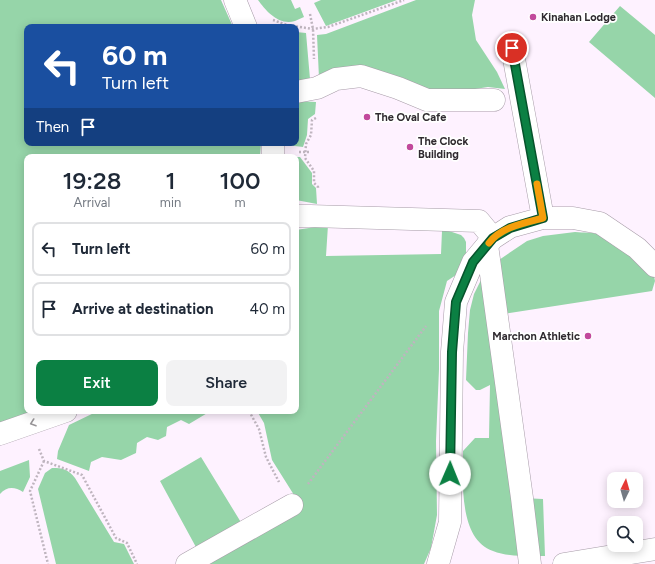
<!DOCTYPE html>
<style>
:root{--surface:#fff;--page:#f2f2f3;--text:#1f2937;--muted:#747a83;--line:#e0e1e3;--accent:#0b8043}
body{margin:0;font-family:Figtree,sans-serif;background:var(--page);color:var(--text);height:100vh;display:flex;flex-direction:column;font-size:15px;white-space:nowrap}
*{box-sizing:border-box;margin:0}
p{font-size:13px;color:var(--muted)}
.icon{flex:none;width:22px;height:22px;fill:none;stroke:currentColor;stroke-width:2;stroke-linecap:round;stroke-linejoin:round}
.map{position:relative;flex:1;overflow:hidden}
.details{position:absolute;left:24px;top:154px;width:275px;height:260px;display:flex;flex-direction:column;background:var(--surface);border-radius:8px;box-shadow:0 2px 10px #0003}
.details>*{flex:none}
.guide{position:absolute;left:24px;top:24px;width:275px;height:122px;border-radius:8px;box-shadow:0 2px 10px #0003;background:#1a4fa0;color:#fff;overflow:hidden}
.needle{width:26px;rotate:5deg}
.controls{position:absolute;left:607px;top:472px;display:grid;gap:8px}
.controls a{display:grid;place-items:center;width:36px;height:36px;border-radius:8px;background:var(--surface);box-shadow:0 2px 10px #0003;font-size:20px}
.pin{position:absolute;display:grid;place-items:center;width:34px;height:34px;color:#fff;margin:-17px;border:2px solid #fff;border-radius:50%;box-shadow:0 1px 4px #0007}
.me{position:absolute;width:44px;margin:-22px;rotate:1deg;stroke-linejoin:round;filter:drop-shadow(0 0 3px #0008)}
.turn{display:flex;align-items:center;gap:14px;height:84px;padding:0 12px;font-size:18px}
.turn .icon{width:52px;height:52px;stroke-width:2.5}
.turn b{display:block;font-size:28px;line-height:34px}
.then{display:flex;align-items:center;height:38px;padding:0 12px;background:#0003;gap:8px;font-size:15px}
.eta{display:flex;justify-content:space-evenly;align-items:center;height:68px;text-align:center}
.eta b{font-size:24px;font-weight:600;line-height:28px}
.cta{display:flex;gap:8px;margin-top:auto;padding:8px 12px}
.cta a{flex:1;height:46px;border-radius:8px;background:var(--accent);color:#fff;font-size:16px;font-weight:600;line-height:46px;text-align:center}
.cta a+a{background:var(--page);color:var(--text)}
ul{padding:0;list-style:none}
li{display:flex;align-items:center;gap:12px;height:54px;margin:0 8px 6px;padding:0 4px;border:2px solid var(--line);border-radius:8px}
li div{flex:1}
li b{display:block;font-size:15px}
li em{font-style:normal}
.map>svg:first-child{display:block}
.green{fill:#96d5a9}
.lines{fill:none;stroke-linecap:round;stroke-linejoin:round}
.minor-casing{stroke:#a79ca8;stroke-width:23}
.path{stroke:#bfb5bf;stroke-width:2.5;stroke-dasharray:2 2;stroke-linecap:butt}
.minor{stroke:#fff;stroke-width:22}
.oneway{stroke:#989598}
.route-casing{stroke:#07532c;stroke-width:10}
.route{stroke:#0b8043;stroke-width:7}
.slow{stroke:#f59e0b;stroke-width:7}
.poi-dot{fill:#c2499c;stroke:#fff;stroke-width:1.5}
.labels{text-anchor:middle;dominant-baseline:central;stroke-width:3.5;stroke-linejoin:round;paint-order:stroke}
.poi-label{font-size:11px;font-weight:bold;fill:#302b30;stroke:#fff;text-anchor:start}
</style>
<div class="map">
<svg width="655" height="564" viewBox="0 0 655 564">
<rect width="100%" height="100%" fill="#fef2ff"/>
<path class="green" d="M0,0H221L233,27H27V143H261L260,157H27V411H49L0,425Z
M258,0H291L295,9L300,7L304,17C301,18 298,20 295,21C279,26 266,11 258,0Z
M321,0H397L326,26L314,3Z
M416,0H475L472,15L476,40L497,72L505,89L488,87L475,89L432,90L319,78L317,35L326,34Z
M620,6L655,35V98L589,42Z
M296,32L306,33L310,79L296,81Z
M298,101L316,102L315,114L308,119L307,135L303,147L287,145V143H296V102Z
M287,157H300L312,173V184L316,188L317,204L296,200V157Z
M328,225L326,256L441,254L442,231H449L461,235L464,238L466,242V260L459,273L447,281L439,311V369L436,441L437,515L431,548L424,564H202L294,495L272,460L264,423L257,411H296V230Z
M575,232C584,233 594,232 603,235C619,241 640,263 654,276L655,281L652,291L503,314L496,262L527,241L543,236Z
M484,274L522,498L543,499L545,556C528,556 508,557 493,551C458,539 463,480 463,451L475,438H489L490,385L480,390H476L466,380L468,333L470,310L474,294Z
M98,411H209V412L189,424L181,420L167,427L166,436L158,440L147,437L137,443L136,453L121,460L102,457L91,462L89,471L57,459L58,451L69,425Z
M201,457L242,524L197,549L160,481Z
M29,460L30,477L23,492C15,487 7,486 0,494V471Z
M52,468C63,468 68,469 75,478L114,542L124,544L134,564H56L38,489L45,473Z"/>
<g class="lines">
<g class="minor-casing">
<path id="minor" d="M235,0L246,27
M512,48L543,218
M296,92L317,88L336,79L361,76L398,88L427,100H494
M273,143V157
M296,216H310L479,221L493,238
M487,245L522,498L530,564
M0,434L66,411
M187,564L292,505
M438,564L450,522L452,352L456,302L473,262L493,238L510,227L543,218H573L600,223L637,248L655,266
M564,564L655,549"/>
</g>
<path class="path" d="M310,14L313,29L314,59
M273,20L287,25L313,29L328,27L404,0
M316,118L312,120L311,135L306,144L305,158L314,171V183L318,187V188
M299,152H310
M249,411L259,429L266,457L279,482
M39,449L44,461L82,475L116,538L127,543L137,564
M44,461L30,491L48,564
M308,484L426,326"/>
<use href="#minor" class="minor"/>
</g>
<defs><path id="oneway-chevron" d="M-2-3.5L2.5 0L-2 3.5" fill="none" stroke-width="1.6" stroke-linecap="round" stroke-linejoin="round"/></defs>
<use class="oneway" href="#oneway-chevron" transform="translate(33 423) rotate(161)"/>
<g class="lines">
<g class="route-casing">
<path id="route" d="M450,474L452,352L456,302L473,262L493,238L510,228L543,218L512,48"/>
</g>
<use href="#route" class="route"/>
<path class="slow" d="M489,243C501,227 524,223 543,218L537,184"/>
</g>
<g class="poi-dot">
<circle cx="533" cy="17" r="4"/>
<circle cx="367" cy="117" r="4"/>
<circle cx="410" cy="147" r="4"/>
<circle cx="588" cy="336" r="4"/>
</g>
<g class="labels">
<g class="poi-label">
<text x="541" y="17">Kinahan Lodge</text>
<text x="375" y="117">The Oval Cafe</text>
<text x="418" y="141">The Clock<tspan x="418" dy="13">Building</tspan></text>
<text x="580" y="336" text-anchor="end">Marchon Athletic</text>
</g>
</g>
</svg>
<div class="controls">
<a><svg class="needle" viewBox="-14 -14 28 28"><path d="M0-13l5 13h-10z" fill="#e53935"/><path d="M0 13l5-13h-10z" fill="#747a83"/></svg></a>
<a><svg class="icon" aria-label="search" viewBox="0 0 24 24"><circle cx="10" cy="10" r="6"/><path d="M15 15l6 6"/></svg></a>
</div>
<div class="pin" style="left:512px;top:48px;background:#d93025"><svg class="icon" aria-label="arrive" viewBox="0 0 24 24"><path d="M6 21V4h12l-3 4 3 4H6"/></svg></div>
<svg class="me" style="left:450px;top:474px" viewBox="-20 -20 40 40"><circle r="19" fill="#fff"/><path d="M0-13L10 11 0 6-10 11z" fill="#0b8043"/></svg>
<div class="guide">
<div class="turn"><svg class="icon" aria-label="left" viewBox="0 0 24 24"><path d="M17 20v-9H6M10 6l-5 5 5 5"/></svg><div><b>60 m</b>Turn left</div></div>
<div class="then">Then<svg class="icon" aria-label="arrive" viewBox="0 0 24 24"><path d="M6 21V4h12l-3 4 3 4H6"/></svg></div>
</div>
<section class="details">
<div class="eta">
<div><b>19:28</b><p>Arrival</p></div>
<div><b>1</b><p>min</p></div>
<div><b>100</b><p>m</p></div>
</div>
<ul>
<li><svg class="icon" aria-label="left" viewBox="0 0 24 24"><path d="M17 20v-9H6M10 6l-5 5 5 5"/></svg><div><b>Turn left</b></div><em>60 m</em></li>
<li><svg class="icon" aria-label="arrive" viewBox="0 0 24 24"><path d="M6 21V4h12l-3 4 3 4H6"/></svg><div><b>Arrive at destination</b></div><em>40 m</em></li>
</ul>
<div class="cta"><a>Exit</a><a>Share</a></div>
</section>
</div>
